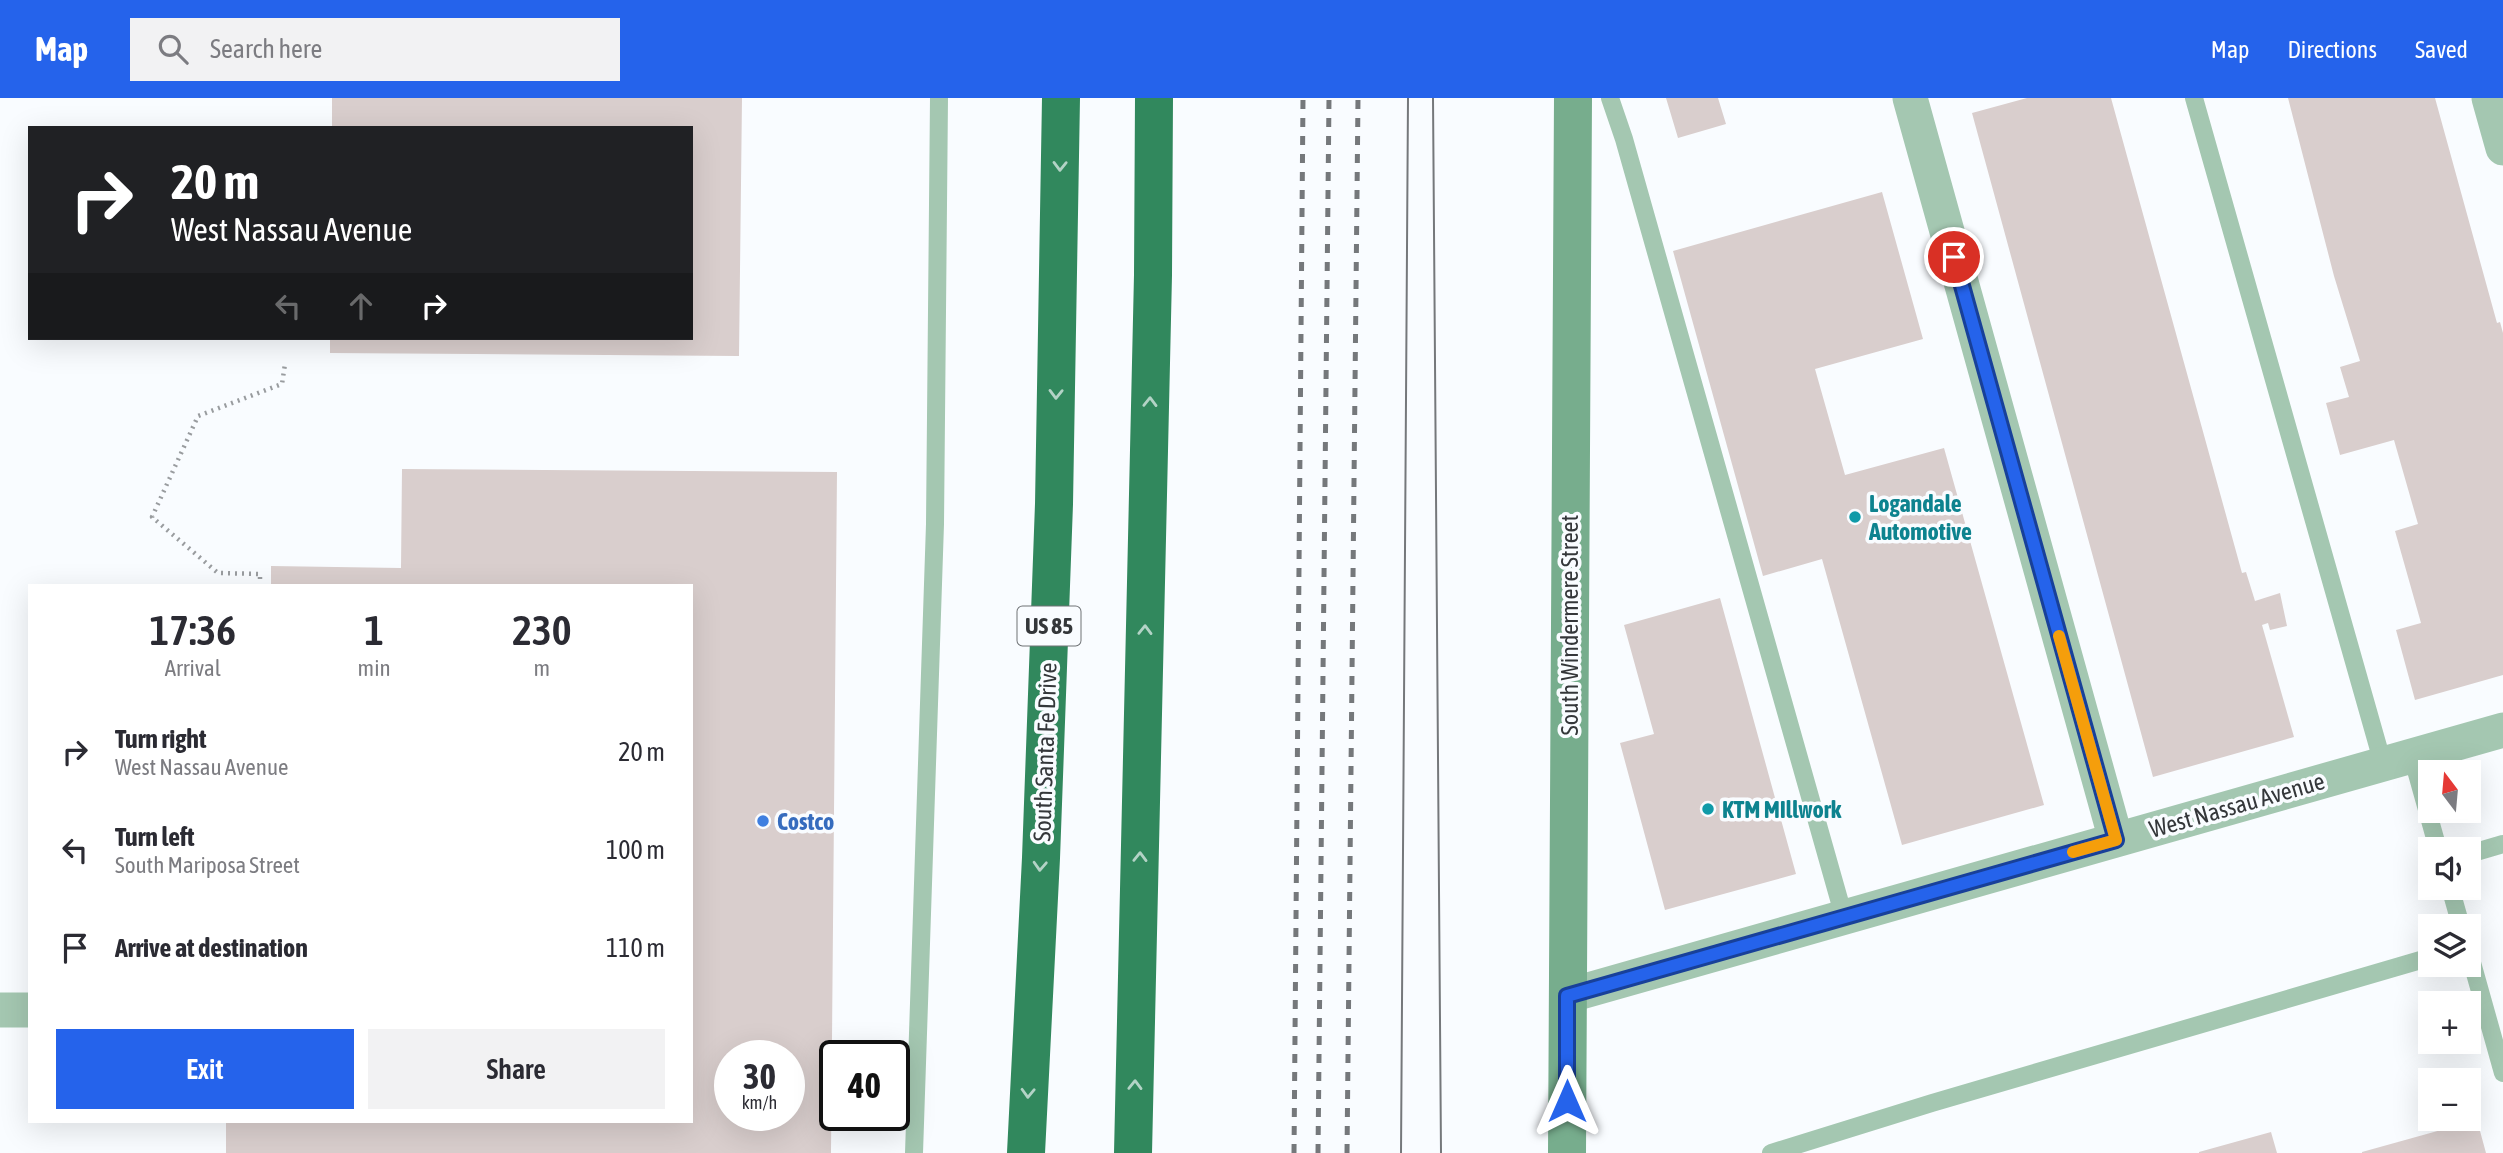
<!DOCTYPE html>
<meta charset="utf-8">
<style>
:root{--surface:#fff;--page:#f2f2f3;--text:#2b2b33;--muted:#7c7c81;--accent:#2563eb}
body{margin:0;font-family:"Asap Condensed",sans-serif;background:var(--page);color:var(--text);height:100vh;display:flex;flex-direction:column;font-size:26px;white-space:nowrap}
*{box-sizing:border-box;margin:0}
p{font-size:23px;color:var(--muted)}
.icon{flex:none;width:38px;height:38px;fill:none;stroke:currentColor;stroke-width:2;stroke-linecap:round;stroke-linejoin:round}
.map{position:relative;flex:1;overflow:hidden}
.side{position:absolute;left:28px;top:486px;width:665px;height:539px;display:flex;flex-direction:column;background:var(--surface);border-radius:0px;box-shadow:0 7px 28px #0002}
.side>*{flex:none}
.top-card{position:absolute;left:28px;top:28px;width:665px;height:214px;border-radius:0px;box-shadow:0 7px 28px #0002;background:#202124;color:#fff;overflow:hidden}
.needle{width:46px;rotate:344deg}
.tools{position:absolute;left:2418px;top:662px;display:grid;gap:14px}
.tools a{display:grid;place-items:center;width:63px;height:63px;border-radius:0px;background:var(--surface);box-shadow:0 7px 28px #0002;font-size:35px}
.speed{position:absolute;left:714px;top:942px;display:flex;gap:14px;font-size:35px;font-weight:700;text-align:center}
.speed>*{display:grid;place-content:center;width:91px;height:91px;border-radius:50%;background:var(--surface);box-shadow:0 7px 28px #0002;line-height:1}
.speed small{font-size:18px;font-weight:400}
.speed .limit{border:4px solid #111;border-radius:10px;background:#fff;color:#111}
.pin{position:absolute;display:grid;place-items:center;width:60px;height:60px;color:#fff;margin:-30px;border:4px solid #fff;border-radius:50%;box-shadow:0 2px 7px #0007}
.me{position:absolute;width:77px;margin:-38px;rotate:0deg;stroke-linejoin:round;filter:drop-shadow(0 0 5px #0008)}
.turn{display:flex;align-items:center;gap:24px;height:147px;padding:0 28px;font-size:32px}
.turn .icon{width:91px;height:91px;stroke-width:2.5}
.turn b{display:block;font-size:49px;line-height:60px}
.lanes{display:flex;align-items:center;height:66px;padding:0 28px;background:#0003;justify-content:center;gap:35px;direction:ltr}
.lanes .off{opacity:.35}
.eta{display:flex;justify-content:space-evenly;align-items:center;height:119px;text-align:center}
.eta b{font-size:42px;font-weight:600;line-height:49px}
.primary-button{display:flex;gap:14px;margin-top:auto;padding:14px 28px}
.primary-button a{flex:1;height:80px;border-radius:0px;background:var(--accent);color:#fff;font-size:28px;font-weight:600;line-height:80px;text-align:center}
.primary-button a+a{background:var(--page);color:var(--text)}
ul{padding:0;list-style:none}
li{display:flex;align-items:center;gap:21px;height:98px;padding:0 28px}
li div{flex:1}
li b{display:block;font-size:26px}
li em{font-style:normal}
header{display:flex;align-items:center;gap:42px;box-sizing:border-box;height:98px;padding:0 35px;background:var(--accent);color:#fff}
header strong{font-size:33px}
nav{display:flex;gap:38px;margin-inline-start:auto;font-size:24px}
.search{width:490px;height:63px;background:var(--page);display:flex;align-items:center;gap:18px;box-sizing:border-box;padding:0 24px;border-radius:0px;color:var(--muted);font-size:26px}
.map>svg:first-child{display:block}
.building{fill:#d9cecd;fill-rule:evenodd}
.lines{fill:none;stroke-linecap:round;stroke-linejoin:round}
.path{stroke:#999c9f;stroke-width:4.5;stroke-dasharray:2 5;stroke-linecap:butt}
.lane{stroke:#a4c7b1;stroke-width:18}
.street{stroke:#a4c7b1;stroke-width:35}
.secondary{stroke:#77ad8d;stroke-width:38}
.highway{stroke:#31885d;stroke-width:38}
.tram{stroke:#75787b;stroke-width:2}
.rail{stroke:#75787b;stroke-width:5;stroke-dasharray:9 9;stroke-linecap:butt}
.oneway{stroke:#b3d3c6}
.route-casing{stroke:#184099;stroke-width:18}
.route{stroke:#2563eb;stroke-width:12}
.slow{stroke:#f59e0b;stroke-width:12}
.culture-dot{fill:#0f9aa8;stroke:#f9fcff;stroke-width:2.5}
.shop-dot{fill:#3f7fe0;stroke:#f9fcff;stroke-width:2.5}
.labels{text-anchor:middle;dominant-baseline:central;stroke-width:7;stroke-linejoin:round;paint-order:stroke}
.shield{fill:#f9fcff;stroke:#6f7275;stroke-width:2}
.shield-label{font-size:23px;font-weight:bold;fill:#34373a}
.culture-label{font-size:24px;font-weight:bold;fill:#0d838f;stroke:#f9fcff;text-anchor:start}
.street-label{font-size:24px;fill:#34373a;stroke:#f9fcff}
.shop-label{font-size:24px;font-weight:bold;fill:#366cbe;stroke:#f9fcff;text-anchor:start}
</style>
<header>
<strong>Map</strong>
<div class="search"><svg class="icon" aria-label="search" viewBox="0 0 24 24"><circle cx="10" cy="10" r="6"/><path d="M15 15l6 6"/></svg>Search here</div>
<nav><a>Map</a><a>Directions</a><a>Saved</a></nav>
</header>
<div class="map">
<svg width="2503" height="1055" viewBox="0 0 2503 1055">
<rect width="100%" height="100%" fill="#f9fcff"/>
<path class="building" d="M332,0H742L739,258L330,255V240H691V30H332Z
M1666,0H1718L1726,26L1678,40Z
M2027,0H2111L2242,475L2246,474L2255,503L2280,495L2287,528L2270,532L2268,525L2262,527L2294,639L2153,679L1972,15Z
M2288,0H2435L2497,225L2500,224L2503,235V577L2415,602L2396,532L2421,525L2395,433L2418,426L2394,342L2340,357L2326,305L2349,299L2340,269L2360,263L2334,178Z
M1882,94L1923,241L1815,271L1845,377L1944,350L2044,707L1902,747L1822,461L1763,478L1673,153Z
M402,371L837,374L831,1055H226V1024H691V488H271V468L401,470ZM730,957H789V1017H730Z
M1720,500L1796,776L1665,812L1620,645L1654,636L1624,527Z
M2477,1022L2486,1055H2362V1054Z
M2271,1034L2277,1055H2199V1054Z"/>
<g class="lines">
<path class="path" d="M260,488V476L218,475L152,419L198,318L282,286L285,266"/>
<path class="lane" d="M1610,0L1624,41L1844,819
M2194,0L2383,666
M2412,658L2438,751
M2469,756L2503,746
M2450,789L2461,828
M2469,854L2503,975
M914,1055L935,426L939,0
M1771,1055L1932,1005L2431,859"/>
<path class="street" d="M1910,0L2116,742
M2489,0L2503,50
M1567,898L2503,632
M0,912H30"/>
<path class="secondary" d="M1567,1055L1573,0"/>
<path class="highway" d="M1026,1055L1041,760L1054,406L1061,0
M1133,1055L1153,177L1154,0"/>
<path class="tram" d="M1433,0L1441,1055
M1401,1055L1408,0"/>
<path class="rail" d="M1294,1055L1303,0
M1318,1055L1329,0
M1347,1055L1358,0"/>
</g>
<defs><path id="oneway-chevron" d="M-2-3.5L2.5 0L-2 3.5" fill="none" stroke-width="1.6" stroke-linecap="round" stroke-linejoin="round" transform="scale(1.75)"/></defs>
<g class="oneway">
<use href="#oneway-chevron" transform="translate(1060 68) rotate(91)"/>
<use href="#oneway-chevron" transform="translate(1056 296) rotate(91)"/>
<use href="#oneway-chevron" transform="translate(1150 304) rotate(-89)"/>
<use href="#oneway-chevron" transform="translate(1145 532) rotate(-89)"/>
<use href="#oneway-chevron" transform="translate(1140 759) rotate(-89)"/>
<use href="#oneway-chevron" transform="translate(1040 768) rotate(93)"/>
<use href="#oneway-chevron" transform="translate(1135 987) rotate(-89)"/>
<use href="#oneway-chevron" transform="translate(1028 995) rotate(92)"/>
</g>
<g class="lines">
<g class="route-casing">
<path id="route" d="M1567,1003V898L2116,742L1954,159"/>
</g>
<use href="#route" class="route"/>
<path class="slow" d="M2059,538L2116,742L2073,754"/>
</g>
<g class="culture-dot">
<circle cx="1855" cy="419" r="7"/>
<circle cx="1708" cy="711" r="7"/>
</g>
<circle class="shop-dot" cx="763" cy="723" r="7"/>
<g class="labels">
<rect class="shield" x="1017.5" y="508.5" width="63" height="39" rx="5"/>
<g class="shield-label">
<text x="1049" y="528">US 85</text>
</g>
<g class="culture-label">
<text x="1869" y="405">Logandale<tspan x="1869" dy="28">Automotive</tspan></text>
<text x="1722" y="711">KTM MIllwork</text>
</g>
<g class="street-label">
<text transform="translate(1569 527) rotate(-90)">South Windermere Street</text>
<text transform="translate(1045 654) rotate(-88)">South Santa Fe Drive</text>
<text transform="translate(2237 707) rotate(-16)">West Nassau Avenue</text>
</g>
<g class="shop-label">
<text x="777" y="723">Costco</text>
</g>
</g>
</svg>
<div class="tools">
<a><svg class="needle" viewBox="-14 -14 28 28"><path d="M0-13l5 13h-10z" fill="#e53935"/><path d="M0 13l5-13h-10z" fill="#7c7c81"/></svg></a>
<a><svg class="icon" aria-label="sound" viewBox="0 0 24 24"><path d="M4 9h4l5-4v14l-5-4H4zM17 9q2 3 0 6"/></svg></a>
<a><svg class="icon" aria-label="layers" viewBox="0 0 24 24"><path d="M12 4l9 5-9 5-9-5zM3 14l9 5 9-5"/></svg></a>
<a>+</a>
<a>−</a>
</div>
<div class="speed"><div>30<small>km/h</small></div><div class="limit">40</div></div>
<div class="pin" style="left:1954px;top:159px;background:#d93025"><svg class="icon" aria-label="arrive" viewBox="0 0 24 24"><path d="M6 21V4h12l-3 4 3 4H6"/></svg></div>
<svg class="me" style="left:1567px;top:1003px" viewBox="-20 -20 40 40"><path d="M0-17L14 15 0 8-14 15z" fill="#2563eb" stroke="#fff" stroke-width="4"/></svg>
<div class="top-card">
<div class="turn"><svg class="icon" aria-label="right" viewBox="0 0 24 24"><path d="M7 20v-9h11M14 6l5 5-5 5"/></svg><div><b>20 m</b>West Nassau Avenue</div></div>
<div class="lanes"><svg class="icon off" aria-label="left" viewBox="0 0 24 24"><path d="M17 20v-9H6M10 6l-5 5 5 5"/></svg><svg class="icon off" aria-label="ahead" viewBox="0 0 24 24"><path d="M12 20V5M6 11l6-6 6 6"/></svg><svg class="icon" aria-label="right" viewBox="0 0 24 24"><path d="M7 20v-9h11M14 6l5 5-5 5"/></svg></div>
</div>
<section class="side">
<div class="eta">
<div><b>17:36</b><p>Arrival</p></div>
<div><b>1</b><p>min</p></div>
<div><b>230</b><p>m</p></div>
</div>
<ul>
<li><svg class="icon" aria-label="right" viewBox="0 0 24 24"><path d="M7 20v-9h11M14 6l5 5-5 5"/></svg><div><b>Turn right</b><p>West Nassau Avenue</p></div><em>20 m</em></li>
<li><svg class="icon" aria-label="left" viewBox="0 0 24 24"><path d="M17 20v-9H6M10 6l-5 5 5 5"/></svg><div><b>Turn left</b><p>South Mariposa Street</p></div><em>100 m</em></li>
<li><svg class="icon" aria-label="arrive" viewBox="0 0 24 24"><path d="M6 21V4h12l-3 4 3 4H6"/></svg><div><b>Arrive at destination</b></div><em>110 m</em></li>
</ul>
<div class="primary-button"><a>Exit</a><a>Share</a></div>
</section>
</div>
